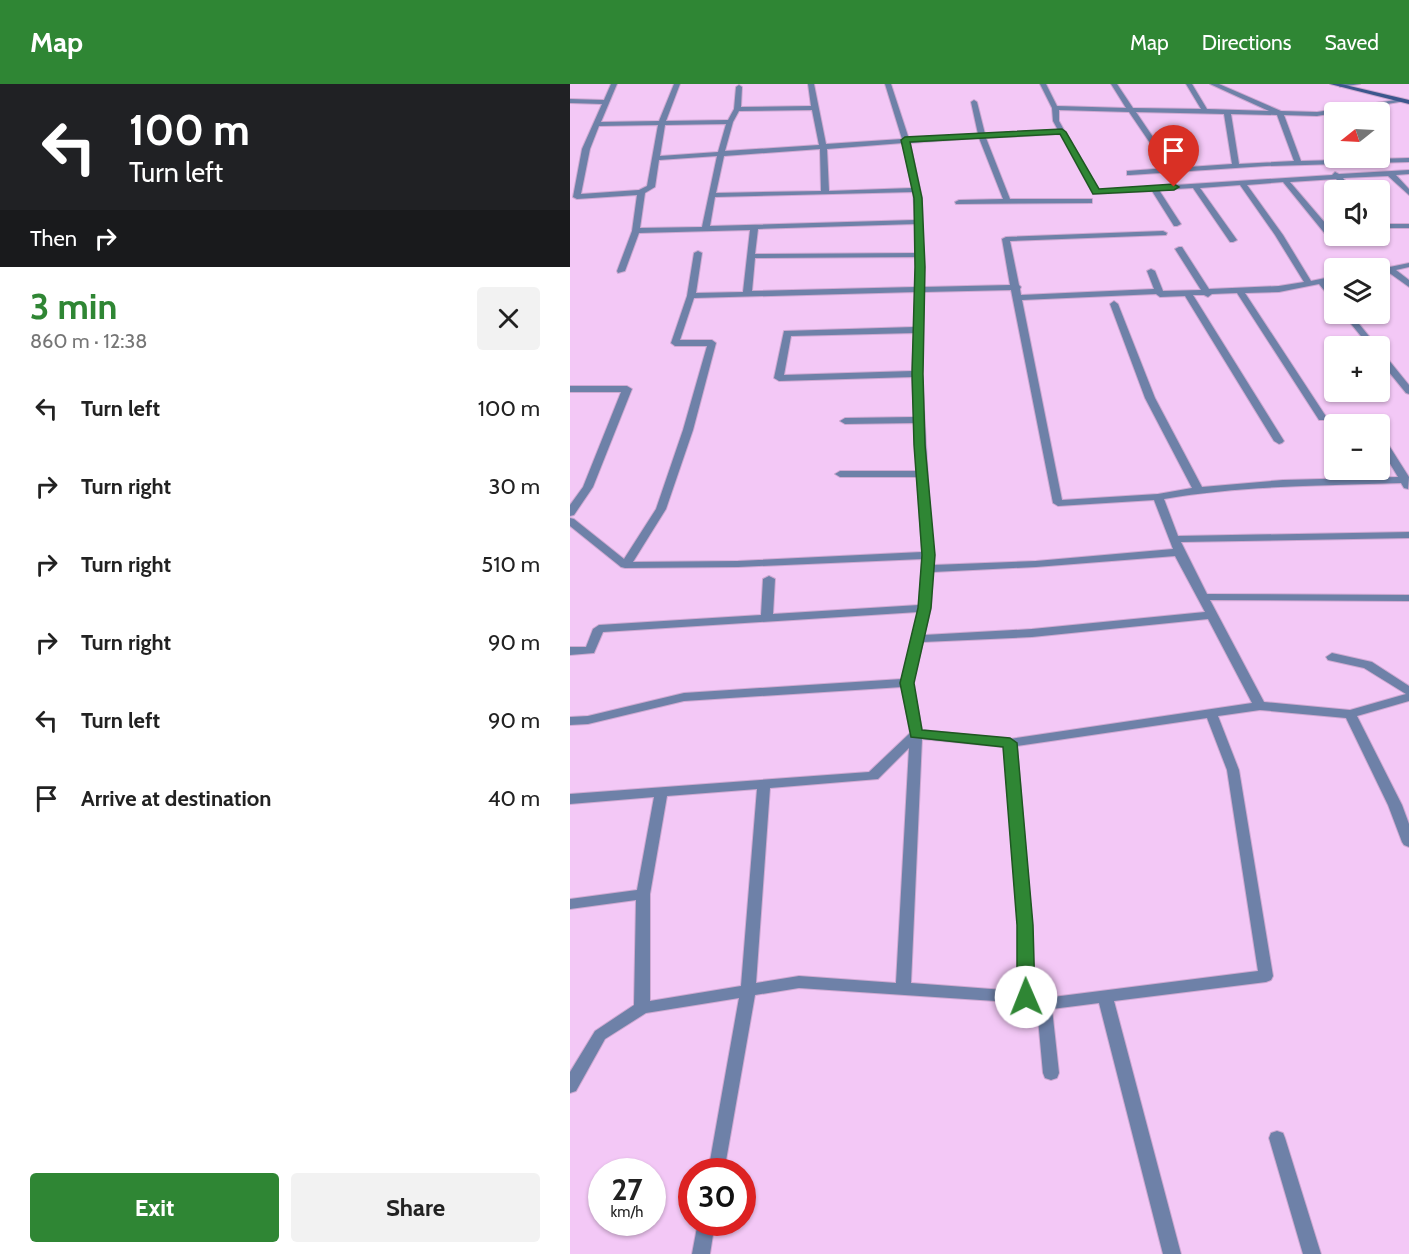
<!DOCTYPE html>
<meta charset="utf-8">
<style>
:root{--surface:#fff;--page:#f2f2f2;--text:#222;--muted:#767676;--accent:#2f8634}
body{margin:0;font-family:Cabin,sans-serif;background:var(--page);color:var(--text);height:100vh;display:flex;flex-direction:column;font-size:22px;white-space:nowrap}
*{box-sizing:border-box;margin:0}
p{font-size:20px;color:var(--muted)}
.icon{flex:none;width:33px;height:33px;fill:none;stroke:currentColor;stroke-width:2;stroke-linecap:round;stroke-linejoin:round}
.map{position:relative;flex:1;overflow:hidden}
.sheet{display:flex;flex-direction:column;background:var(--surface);width:570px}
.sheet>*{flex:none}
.banner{background:#202124;color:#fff;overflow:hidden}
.needle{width:39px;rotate:252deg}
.fabs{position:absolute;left:754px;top:18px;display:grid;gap:12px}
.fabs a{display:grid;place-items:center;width:66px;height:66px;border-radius:6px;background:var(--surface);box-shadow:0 2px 4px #0004;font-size:30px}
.speed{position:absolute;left:18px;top:1074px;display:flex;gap:12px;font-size:30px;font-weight:700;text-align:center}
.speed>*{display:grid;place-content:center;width:78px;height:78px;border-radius:50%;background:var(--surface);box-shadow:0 2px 4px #0004;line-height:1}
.speed small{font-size:15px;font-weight:400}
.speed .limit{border:9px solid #d22;background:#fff;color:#111}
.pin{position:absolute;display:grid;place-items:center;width:51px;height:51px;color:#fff;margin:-62px -26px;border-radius:50% 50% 50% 0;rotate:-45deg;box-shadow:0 0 6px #0007}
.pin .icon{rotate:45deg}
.me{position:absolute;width:66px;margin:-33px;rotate:359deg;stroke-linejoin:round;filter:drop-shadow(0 0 4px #0008)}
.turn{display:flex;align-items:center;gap:21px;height:126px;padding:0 30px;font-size:27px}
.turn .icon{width:78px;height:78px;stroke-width:2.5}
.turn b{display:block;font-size:42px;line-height:51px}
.then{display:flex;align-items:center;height:57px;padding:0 30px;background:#0003;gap:12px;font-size:22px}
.round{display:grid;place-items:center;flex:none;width:63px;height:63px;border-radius:6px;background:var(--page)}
.headline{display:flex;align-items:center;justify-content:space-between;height:102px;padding:0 30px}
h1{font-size:36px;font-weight:700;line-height:45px;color:var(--accent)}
.button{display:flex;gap:12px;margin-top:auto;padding:12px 30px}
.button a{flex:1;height:69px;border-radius:6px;background:var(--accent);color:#fff;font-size:24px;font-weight:700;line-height:69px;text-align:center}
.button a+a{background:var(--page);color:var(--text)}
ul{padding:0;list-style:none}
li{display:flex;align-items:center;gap:18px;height:78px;padding:0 30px}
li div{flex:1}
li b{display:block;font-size:22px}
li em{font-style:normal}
header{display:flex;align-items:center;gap:36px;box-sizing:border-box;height:84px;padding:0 30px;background:var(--accent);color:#fff}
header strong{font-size:28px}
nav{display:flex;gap:33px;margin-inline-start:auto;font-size:21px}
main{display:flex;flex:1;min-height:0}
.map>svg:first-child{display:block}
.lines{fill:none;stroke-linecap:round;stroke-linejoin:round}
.minor-casing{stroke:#cfa9d2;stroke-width:2}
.secondary-casing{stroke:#cfa9d2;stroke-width:2}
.minor{fill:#6e81a8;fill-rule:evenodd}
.secondary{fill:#3c568d;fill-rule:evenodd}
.route{fill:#2f8634;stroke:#1f5722;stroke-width:1.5}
</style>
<header>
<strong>Map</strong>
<nav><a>Map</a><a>Directions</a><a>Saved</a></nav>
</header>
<main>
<section class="sheet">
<div class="banner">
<div class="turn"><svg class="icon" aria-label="left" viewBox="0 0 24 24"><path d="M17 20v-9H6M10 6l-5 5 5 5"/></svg><div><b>100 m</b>Turn left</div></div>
<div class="then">Then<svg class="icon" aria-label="right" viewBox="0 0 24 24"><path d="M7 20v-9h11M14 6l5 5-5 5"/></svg></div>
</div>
<div class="headline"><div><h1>3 min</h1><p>860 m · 12:38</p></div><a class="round"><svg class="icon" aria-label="close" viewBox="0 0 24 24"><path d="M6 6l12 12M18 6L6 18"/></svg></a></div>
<ul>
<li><svg class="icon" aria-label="left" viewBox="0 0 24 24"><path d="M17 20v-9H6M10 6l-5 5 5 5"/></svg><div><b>Turn left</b></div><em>100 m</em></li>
<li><svg class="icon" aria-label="right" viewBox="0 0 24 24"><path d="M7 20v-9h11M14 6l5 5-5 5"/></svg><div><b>Turn right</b></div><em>30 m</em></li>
<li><svg class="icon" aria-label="right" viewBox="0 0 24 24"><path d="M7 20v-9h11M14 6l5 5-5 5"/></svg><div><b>Turn right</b></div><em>510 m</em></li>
<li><svg class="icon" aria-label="right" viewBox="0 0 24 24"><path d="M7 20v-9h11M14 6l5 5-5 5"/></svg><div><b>Turn right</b></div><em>90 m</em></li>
<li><svg class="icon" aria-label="left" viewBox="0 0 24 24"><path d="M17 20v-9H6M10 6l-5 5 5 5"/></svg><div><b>Turn left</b></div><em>90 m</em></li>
<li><svg class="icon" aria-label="arrive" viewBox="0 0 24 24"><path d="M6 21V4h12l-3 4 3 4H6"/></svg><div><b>Arrive at destination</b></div><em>40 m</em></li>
</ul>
<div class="button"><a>Exit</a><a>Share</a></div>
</section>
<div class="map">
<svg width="839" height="1170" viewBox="0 0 839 1170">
<rect width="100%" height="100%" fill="#f3c8f6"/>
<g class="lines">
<g class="minor-casing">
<path id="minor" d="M41,0H47L31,38L89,37L104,0H110L96,37L158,36L164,25L166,3L169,1L172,3L171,23L241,22L238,0H244L256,60L332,55L315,0H321L339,55L408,50L401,18L404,16L407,18L415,50L488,46L483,37L482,24L470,0H476L487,22L556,24L541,0H547L563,24L631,25L616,0H622L637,25L699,27L640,0H649L711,27L747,28L832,15L835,17L747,32L714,31L731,77L839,74V78L696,82L560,91H557V87L597,84L559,28L489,26V37L528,106L762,91L765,88L769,90L839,86V90L826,91L839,105V111L818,92L773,94L783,106H776L766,95L720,98L762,147L763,149L759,151H756L713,98L677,101L713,151L741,197L765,192V198L757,199L765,208V217L762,216L749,200L709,208L675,209L757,334L755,336H749L667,209L642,210L638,213L634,211H623L714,357L712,359L709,360L704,357L615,212L590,213L586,210L452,216L492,416L588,410L622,404L575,314L540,220L544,217L548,220L585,314L632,403L713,396L828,393L810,363V351L813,352L839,393L838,405L834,404L831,399C752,402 673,401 594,415L608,452L839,448V454L611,458L637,510L839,511V517L640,516L694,618L780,626L836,610L794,584L758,576L756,573L762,569L802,578L839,602V617L787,632L832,721L839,740V763L834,761L832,758L818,721L776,634L690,626L648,632L669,686L703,892L701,896L696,898L544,917L611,1170H593L529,919L482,925L489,989L487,994L481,996L475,994L473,989L467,924L455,919L229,904L185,911L154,1088H138L169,914L76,929L35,955L6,1007L0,1009V988L25,947L64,921L66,816L0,825V815L67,806L84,713L0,720V710L299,688L340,649L332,603L114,617L18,640L0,641V633L18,632L114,609L332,595L348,528L33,548L24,569L0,571V563H16L23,545L29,541L191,531L193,495L199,492L205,495L203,530L349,521L352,475L168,483L55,484L51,483L0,442V434L4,435L54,475L86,425L113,346L137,262H105L101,259L117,212L124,169L128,167L132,169L126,209L173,208L180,146L69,149L55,187L48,189L47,187L62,147L67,111L7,115L3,113L12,65L32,20L0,19V15L34,16ZM242,26L249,61L155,67L163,38L169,27ZM566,28L654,30L662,80L604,84ZM661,30L707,31L724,77L669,80ZM156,40L148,68L90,72L95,41ZM88,41L77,102L69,106L11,110L20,65L29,42ZM490,50L523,110L582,107L604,142H607L611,140L589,106L623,104L660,158H663L667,156L630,104L670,101L705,151L734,198L709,202L639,205L612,163H609L605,165L631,206L593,207L585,187L581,185L577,187L584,205L451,211L450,205L451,203L449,201L440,157L596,151L597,149L593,147L436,153L432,155L440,201L354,203L352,114L340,59L409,54L433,115L389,116L385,118L386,120L522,119V115H440L416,54ZM333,59L342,104L259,107L257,65ZM250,65L251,107L146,109L154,72ZM147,72L132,143L70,144L75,109L85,103L89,76ZM343,108L345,136L140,142L145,113ZM345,140L346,169L185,170L188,145ZM346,173L345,203L182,207L185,174ZM441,206L483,419L488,422L584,416L603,465L466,477L363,481L352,290L354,208ZM345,208L344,243L214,247L204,294L209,297L342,293L344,333L275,334L270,337L275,340L344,339L347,387H270L265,390L270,393H347L352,468L168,477L63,478L96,425L123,346L146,259L142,256H110L124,214ZM344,249L342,287L214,291L221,252ZM605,472L635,528L462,545L354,551L361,524L363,488L466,483ZM638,535L682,619L440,655L352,646L343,599L353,558L462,553ZM637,634L657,686L688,887L475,914L463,910L462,841L447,662ZM352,655L434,663L448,841V907L341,899ZM339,664L326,899L229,892L186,899L200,704L308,695ZM187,705L171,902L80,917V810L97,712Z
M772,0H790L770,3L769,2Z
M810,140H839V144H810Z
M839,179V183L826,186L839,196V203L818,188L810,189V185Z
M773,230H781L807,262H799Z
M810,268L813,269L839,301V310L836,309L810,277Z
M0,302H57L62,305L23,403L4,431L0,432V421L13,403L51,308H0Z
M707,1047L713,1049L715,1054L751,1170H733L699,1054L701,1049Z
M128,1138H145L140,1170H122Z"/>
</g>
<g class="secondary-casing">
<path id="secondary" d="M760,0H771L839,16V20Z"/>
</g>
<use href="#minor" class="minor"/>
<use href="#secondary" class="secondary"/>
</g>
<path class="route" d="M492,45L496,48L529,105L604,100L609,103L604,106L523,110L490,50L340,58L352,114L355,183L353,290L355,361L365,471L361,524L344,599L352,646L440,654L447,659L463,841L465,913L462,918L456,920L450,918L447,913V841L433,663L341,653L330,599L348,524L352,471L344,361L342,290L345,183L344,114L331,56L335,53Z"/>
</svg>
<div class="fabs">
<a><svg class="needle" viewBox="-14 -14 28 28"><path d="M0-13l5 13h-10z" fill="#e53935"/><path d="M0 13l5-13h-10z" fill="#767676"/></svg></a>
<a><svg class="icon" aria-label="sound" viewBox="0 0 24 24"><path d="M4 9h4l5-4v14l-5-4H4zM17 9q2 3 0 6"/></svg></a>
<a><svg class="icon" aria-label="layers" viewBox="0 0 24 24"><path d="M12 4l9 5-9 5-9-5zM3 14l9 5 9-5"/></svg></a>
<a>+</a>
<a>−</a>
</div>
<div class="speed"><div>27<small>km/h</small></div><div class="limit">30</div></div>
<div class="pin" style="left:604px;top:103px;background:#d93025"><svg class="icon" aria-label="arrive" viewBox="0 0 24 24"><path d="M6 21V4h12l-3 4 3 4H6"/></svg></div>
<svg class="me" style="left:456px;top:913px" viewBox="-20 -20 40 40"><circle r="19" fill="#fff"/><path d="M0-13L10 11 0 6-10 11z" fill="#2f8634"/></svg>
</div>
</main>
